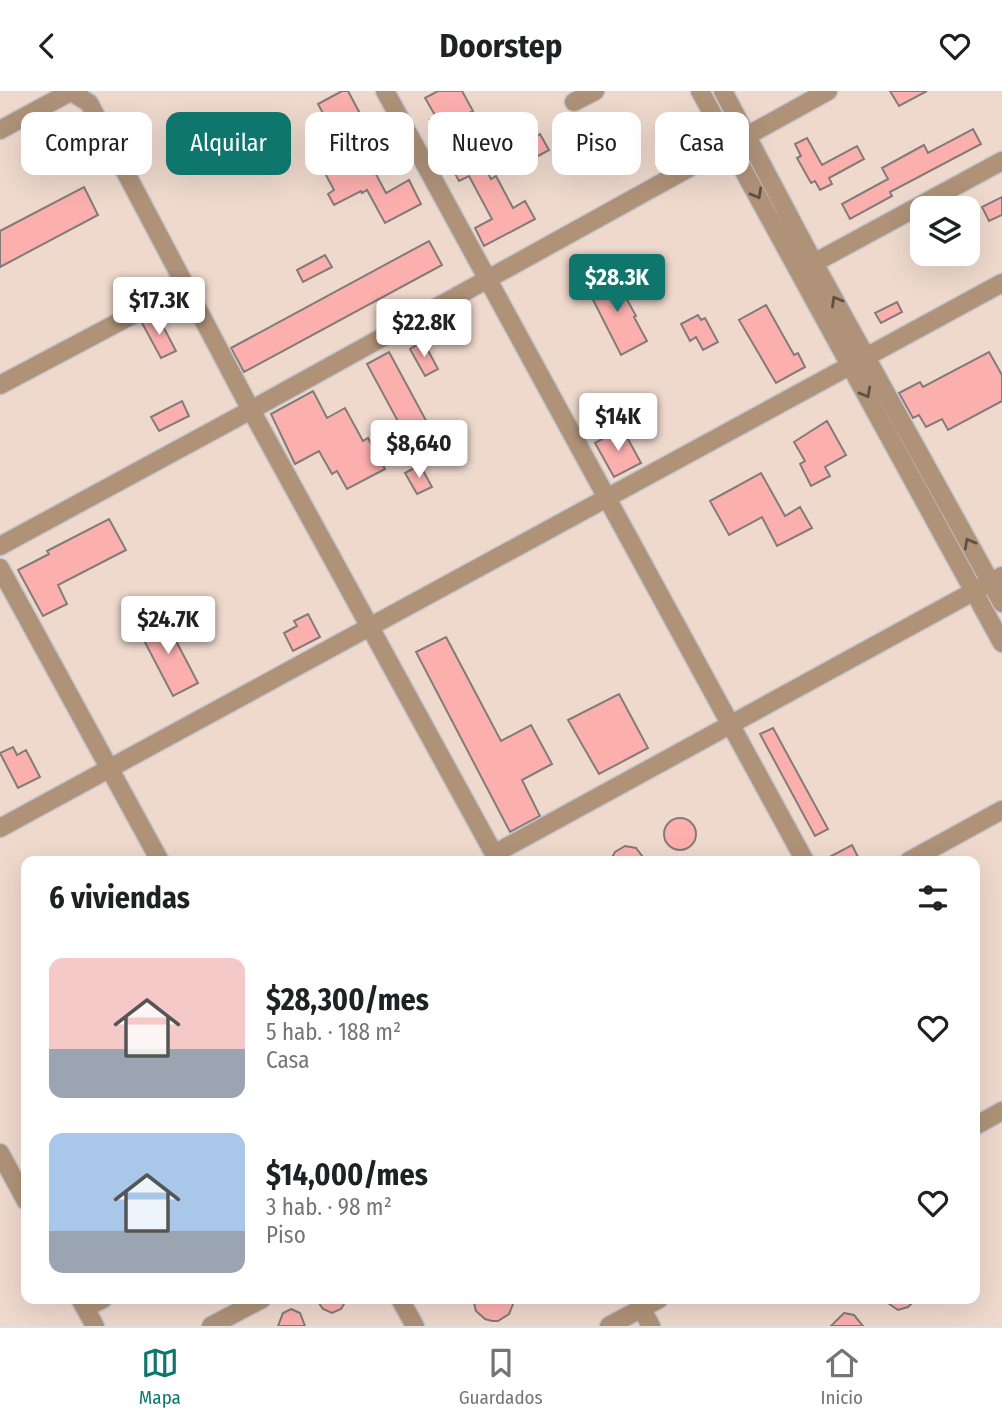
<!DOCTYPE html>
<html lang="es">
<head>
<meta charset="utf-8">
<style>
	body { margin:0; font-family:"Fira Sans Condensed",sans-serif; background:#f6f6f6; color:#202124; height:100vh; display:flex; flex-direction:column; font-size:26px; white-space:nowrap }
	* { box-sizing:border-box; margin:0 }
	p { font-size:23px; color:#757577 }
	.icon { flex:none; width:38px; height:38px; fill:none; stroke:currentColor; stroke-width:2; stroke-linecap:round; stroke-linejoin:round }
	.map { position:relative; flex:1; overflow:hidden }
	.details { position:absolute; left:21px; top:765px; width:959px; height:448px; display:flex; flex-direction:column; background:#fff; border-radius:14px; box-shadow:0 7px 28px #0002 }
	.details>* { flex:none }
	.banner { position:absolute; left:21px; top:21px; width:961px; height:63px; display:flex; gap:14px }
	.buttons { position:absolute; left:910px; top:105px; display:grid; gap:14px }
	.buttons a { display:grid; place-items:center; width:70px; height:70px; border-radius:14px; background:#fff; box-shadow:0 7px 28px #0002; font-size:35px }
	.price { position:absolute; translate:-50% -60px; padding:0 16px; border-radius:7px; background:#fff; color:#222; font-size:23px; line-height:46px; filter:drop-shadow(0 2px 4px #0008) }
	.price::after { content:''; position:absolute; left:50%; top:42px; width:21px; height:16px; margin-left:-10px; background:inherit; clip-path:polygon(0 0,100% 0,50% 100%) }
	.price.on { background:#0f766e; color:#fff }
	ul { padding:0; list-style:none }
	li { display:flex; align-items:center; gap:21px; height:175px; padding:0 28px }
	li span { display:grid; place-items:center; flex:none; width:196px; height:140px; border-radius:14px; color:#555 }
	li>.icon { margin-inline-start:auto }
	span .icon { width:84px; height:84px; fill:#fffc; stroke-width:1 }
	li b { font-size:30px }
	h2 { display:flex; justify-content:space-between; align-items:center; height:84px; padding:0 28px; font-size:30px }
	.pill { padding:0 24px; border-radius:14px; background:#fff; box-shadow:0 7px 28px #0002; font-size:24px; line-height:63px }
	.pill.on { background:#0f766e; color:#fff }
	header { display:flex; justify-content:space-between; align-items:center; height:91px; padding:0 28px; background:#fff; font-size:32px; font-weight:700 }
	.dock { display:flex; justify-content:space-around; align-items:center; height:98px; border-top:2px solid #e0e0e0; background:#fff; font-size:19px; color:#757577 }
	.dock a { display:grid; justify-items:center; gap:4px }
	.dock .on { color:#0f766e }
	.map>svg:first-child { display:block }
</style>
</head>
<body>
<header><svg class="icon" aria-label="back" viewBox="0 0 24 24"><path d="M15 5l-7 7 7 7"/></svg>Doorstep<svg class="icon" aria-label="heart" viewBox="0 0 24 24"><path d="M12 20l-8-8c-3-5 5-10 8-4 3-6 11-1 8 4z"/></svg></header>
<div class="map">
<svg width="1002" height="1235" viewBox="0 0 1002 1235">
	<rect width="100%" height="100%" fill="#e4e9ef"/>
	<path fill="#efd9cd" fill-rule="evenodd" d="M0,0H1002V1235H0ZM922,117H968V163H922ZM26,770H975V1208H26Z"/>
	<path fill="#fcb0ae" stroke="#837b7b" stroke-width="2" d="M342,0H348L373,47L365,52L373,68L369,70L386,102L409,89L421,113L385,132L367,99L362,102L361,100L334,114L328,103L334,99L319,71L342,58L318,13Z
		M438,0H462L473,20L436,40L430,29L436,26L425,7Z
		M890,0H927L899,15Z
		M973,38L981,53L890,101L892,105L850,128L842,113L888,88L882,77L924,54L928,62Z
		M540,43L549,59L529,70L521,53Z
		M807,47L822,74L857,55L864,68L829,87L832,93L820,99L815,90L811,92L797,67L801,65L795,53Z
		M474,55L491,88L496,85L513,117L525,110L535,128L484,155L475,137L492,128L469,85L459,90L448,70Z
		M84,96L98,124L0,176V140Z
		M1002,106V124L989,130L982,116Z
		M429,150L442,174L244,281L231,257Z
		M325,164L332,176L303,191L297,179Z
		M613,183L636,225L634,226L647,250L621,264L587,197Z
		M897,211L902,221L881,232L875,222Z
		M766,214L794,264L798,262L805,276L776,292L739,229Z
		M157,224L176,260L161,267L142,232Z
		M698,224L701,229L705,227L718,251L703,259L696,246L690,250L681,233Z
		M423,250L438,278L425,285L410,258Z
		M389,261L436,348L414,360L367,273Z
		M989,261L1002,284V310L948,339L942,328L926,336L919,324L913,327L899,302L920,291L923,296Z
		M313,300L327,327L345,317L363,350L368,347L385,378L347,398L337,380L332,383L319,360L295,373L271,323Z
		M182,310L189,325L159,340L151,326Z
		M827,330L846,364L825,376L830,385L811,395L800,373L805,370L794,351Z
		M622,337L641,372L614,386L595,352Z
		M420,374L432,396L417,403L405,382Z
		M761,382L785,425L800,416L812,437L777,455L762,426L729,444L710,410Z
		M109,428L126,459L58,494L67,513L43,525L18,479L49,463L47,460Z
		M308,523L320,546L293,560L284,542L297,535L294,530Z
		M163,525L198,592L173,605L138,538Z
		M446,546L501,650L531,634L552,673L522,689L540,725L510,741L416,561Z
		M619,603L648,657L599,683L568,629Z
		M773,637L828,738L815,745L760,643Z
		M13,656L17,664L26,659L40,686L18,697L0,662Z
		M664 743a16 16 0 1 1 32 0a16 16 0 1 1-32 0Z
		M852,754L860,770H822Z
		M625,755L636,757L646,770H610L615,761Z
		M316,1208H347L341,1218L332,1222L323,1218Z
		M473,1208H515L509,1223L498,1230H492L485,1228L476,1220Z
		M882,1208H916L908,1216L898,1219Z
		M291,1218L300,1222L305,1235H278L283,1222Z
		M844,1222L854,1224L863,1235H831Z"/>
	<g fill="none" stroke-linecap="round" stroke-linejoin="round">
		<defs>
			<path id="minor" d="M70,0L89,12L251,319L498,770
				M385,0L805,770
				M700,0L1002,552
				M723,0L814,172L1002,512
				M574,11L595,0
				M0,39L72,0
				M814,172L1002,70
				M0,294L187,195
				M0,455L251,319L828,0
				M0,477L160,770
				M0,737L1002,192
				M494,763L1002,485
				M909,770L1002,719
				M975,1035L1002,1020
				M0,1062L26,1110
				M80,1208L95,1235
				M400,1208L415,1235
				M85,1217L103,1208
				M641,1217L651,1235
				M211,1235L262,1208
				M609,1235L659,1208"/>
		</defs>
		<use href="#minor" stroke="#c2c6cc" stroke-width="21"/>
		<use href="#minor" stroke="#af9278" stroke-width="18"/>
	</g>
	<defs><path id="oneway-chevron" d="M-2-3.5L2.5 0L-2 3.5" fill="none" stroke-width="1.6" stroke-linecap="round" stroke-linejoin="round" transform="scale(1.75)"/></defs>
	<g stroke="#5f5145">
		<use href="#oneway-chevron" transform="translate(757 103) rotate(61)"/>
		<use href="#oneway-chevron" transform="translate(836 210) rotate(-120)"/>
		<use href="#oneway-chevron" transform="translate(866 302) rotate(61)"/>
		<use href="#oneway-chevron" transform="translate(969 452) rotate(-119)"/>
	</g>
</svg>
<div class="buttons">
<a><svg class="icon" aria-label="layers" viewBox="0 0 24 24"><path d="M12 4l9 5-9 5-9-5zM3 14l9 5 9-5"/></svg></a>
</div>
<b class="price on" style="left:617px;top:223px">$28.3K</b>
<b class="price" style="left:159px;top:246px">$17.3K</b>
<b class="price" style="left:424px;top:268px">$22.8K</b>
<b class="price" style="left:618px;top:362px">$14K</b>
<b class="price" style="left:419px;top:389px">$8,640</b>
<b class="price" style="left:168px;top:565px">$24.7K</b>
<div class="banner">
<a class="pill">Comprar</a>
<a class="pill on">Alquilar</a>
<a class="pill">Filtros</a>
<a class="pill">Nuevo</a>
<a class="pill">Piso</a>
<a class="pill">Casa</a>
</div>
<section class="details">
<h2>6 viviendas<svg class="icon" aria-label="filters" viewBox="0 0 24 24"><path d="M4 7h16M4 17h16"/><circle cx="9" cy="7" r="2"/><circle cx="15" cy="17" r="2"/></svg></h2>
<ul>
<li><span style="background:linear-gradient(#f6c9c9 65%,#9aa5b1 0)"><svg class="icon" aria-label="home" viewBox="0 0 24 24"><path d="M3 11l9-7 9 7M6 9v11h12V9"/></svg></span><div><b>$28,300/mes</b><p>5 hab. · 188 m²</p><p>Casa</p></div><svg class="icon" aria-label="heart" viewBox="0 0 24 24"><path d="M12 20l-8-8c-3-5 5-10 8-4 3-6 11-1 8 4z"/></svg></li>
<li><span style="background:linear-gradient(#a9c7e8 70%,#9aa5b1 0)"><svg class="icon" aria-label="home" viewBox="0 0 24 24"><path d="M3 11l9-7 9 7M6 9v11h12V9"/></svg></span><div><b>$14,000/mes</b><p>3 hab. · 98 m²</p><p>Piso</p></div><svg class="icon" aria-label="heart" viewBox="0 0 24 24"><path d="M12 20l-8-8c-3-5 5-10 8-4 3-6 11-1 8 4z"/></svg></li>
</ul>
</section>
</div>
<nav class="dock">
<a class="on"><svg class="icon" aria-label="map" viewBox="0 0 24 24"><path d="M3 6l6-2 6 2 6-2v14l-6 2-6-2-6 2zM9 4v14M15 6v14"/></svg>Mapa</a>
<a><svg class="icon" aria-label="saved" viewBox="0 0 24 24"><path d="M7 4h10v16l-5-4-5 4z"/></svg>Guardados</a>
<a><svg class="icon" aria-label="home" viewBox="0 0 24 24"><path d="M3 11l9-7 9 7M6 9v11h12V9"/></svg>Inicio</a>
</nav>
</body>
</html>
